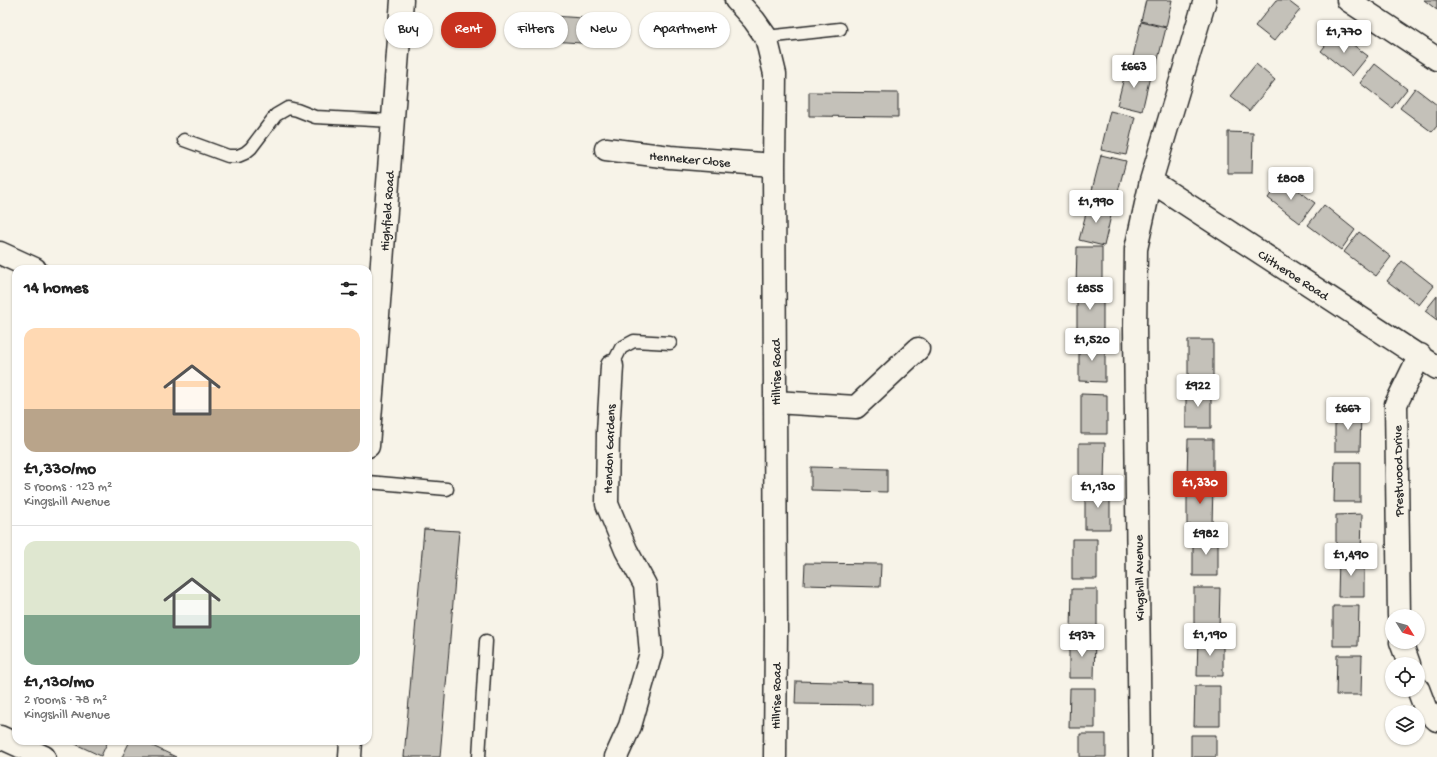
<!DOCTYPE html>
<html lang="en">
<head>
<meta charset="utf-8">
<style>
	body { margin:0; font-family:"Gochi Hand",sans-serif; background:#f6f6f6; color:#222; height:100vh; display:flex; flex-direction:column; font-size:15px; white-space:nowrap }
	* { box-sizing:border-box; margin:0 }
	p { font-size:13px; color:#767676 }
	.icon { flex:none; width:22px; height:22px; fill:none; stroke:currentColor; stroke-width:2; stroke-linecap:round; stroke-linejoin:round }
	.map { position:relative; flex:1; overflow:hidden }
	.details { position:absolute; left:12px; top:265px; width:360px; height:480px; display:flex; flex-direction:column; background:#fff; border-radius:12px; box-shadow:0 1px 3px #0004 }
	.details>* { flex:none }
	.hud { position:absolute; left:384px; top:12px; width:380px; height:36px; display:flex; gap:8px }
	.needle { width:26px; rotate:127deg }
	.buttons { position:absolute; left:1385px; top:609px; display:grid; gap:8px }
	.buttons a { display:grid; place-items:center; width:40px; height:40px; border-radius:50%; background:#fff; box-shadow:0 1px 3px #0004; font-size:20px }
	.price { position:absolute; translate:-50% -34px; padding:0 9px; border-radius:4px; background:#fff; color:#222; font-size:13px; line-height:26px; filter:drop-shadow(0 1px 2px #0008) }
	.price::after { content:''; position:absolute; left:50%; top:24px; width:12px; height:9px; margin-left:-6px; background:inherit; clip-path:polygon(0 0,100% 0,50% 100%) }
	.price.active { background:#c8321e; color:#fff }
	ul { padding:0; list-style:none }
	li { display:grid; align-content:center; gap:8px; height:212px; padding:0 12px }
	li+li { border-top:1px solid #e0e0e0 }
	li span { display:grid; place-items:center; height:124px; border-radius:12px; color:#555 }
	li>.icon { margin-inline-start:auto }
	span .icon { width:72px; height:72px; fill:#fffc; stroke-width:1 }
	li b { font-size:17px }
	h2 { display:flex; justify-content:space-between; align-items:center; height:48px; padding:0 12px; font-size:17px }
	.pill { padding:0 14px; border-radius:18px; background:#fff; box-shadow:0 1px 3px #0004; font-size:14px; line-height:36px }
	.pill.active { background:#c8321e; color:#fff }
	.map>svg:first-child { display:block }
</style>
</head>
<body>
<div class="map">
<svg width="1437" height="757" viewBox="0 0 1437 757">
	<rect width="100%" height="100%" fill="#f7f3e8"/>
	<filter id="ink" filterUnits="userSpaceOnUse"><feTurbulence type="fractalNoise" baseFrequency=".025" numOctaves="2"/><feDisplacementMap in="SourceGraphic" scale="8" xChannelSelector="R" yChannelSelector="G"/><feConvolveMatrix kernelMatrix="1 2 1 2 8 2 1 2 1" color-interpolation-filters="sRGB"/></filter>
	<g filter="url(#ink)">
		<path fill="#c4c1b9" stroke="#2b2b2b" d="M1146,0H1172L1166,27L1141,21Z
			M1276,0H1287L1300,10L1274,41L1255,26Z
			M1424,0H1437V10Z
			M553,16L598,19L596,44L551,41Z
			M1141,22L1166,28L1156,67L1132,61Z
			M1336,32L1368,56L1352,76L1321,51Z
			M1256,64L1275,80L1249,111L1230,96Z
			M1375,64L1407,89L1392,108L1360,83Z
			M1127,66L1151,72L1142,111L1117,105Z
			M1415,88L1437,105V126L1432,132L1400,108Z
			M809,92L898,93V117L809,116Z
			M1110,111L1135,117L1126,155L1101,150Z
			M1228,132L1253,133L1252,173H1228Z
			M1101,155L1126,161L1116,199L1091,194Z
			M1282,178L1315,203L1300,223L1268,198Z
			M1089,202L1113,207L1104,246L1079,240Z
			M1324,205L1355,230L1341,250L1308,225Z
			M1359,232L1391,257L1376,276L1344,252Z
			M1077,247H1102V287H1076Z
			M1402,261L1434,286L1419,305L1387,281Z
			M1077,291H1103V331H1077Z
			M1437,296V320L1425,311Z
			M1188,340H1213V380H1188Z
			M1079,342H1105V382L1079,381Z
			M1186,388H1211V428H1186Z
			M1081,394L1107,395V434H1081Z
			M1335,411H1361L1360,451H1335Z
			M1188,439H1213V478H1187Z
			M1079,443H1105L1104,483H1079Z
			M1335,462H1360V502H1334Z
			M811,467L887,469V492L811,490Z
			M1187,486H1213L1212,525H1187Z
			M1085,489H1110V529H1085Z
			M1362,514L1361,554H1336V515Z
			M424,529L459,531L440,757H404Z
			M1193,536H1218V576H1193Z
			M1072,539H1097V579H1072Z
			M1339,557L1364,558V597H1338Z
			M805,563L881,564L880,587L804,585Z
			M1194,588H1220L1219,628H1194Z
			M1072,589H1097V629H1071Z
			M1333,606H1359L1358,646H1333Z
			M1198,637H1223V676H1197Z
			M1069,638L1095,639L1094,678H1069Z
			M1337,655H1362L1361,695H1336Z
			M796,681L872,683V705L795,704Z
			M1195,686H1220V726H1194Z
			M1070,688H1095V728H1069Z
			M1080,734H1106V757H1080Z
			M1191,735H1216V757H1191Z
			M69,741H108L101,756Z
			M130,741H142L176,757H122Z"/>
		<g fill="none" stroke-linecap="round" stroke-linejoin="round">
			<defs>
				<path id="service" d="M766,37L840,29
					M184,140L228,156H238L245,153L251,148L276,115L288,108L297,110L315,117L393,121
					M612,366L621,348L634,341L670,343
					M368,482L447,489
					M479,757L486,641"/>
				<path id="minor" d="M736,0L754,20L766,37L775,74L774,165L776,629L775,757
					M1348,0L1437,59
					M606,149L670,157L774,165
					M1151,181L1437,368
					M0,253L35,269
					M612,366L608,433L607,504L626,550L645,585L651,653L630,726L616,757
					M775,402L856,407L918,349
					M368,446L402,0
					M1399,616L1396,404L1420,355
					M1401,642L1409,664
					M1418,689L1426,710L1437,720
					M0,737L44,757
					M350,757L351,741
					M1140,757L1135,329L1136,249L1151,181L1205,0"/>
			</defs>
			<use href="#service" stroke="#2b2b2b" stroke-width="15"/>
			<use href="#minor" stroke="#2b2b2b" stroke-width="25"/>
			<use href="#service" stroke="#f7f3e8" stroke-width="12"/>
			<use href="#minor" stroke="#f7f3e8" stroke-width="22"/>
		</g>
	</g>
	<g text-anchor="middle" stroke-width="3" stroke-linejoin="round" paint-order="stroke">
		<g font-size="13" fill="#2b2b2b" stroke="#f7f3e8">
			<text transform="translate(690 158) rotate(5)" y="5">Henneker Close</text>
			<text transform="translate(386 211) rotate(-86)" y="5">Highfield Road</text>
			<text transform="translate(1294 274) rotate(33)" y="5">Clitheroe Road</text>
			<text transform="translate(775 372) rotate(-90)" y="5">Hillrise Road</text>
			<text transform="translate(608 449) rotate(-88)" y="5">Hendon Gardens</text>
			<text transform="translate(1397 471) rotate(-91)" y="5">Prestwood Drive</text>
			<text transform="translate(1138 578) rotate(-91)" y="5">Kingshill Avenue</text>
			<text transform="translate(775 696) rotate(-89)" y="5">Hillrise Road</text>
		</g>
	</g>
</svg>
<div class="buttons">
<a><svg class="needle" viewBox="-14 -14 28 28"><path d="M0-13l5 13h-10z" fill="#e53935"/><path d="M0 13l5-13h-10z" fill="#767676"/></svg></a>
<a><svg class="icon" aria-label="locate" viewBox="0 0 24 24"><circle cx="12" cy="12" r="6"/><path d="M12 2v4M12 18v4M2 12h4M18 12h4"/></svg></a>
<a><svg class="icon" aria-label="layers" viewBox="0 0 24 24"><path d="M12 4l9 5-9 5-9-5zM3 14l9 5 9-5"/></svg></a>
</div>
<b class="price" style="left:1344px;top:54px">£1,770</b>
<b class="price" style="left:1134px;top:89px">£663</b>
<b class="price" style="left:1291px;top:201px">£808</b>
<b class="price" style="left:1096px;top:224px">£1,990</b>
<b class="price" style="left:1090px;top:311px">£855</b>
<b class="price" style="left:1092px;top:362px">£1,520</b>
<b class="price" style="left:1198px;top:408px">£922</b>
<b class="price" style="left:1348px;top:431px">£667</b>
<b class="price active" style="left:1200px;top:505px">£1,330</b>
<b class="price" style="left:1098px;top:509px">£1,130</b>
<b class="price" style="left:1206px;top:556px">£982</b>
<b class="price" style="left:1351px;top:577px">£1,490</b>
<b class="price" style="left:1210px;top:657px">£1,190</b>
<b class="price" style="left:1082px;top:658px">£937</b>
<div class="hud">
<a class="pill">Buy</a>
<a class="pill active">Rent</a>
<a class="pill">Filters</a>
<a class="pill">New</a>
<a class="pill">Apartment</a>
</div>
<section class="details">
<h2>14 homes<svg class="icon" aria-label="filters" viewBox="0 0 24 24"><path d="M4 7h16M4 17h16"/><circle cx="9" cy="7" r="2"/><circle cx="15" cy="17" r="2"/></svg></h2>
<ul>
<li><span style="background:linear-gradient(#ffd9b3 65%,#b9a48a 0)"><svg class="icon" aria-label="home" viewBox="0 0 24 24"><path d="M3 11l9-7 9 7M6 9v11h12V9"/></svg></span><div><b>£1,330/mo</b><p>5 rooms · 123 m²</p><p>Kingshill Avenue</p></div></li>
<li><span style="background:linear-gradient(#dfe7d0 60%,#7fa58c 0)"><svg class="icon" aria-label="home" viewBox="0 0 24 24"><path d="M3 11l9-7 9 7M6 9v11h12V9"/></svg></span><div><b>£1,130/mo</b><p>2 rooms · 78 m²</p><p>Kingshill Avenue</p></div></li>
</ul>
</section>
</div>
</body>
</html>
